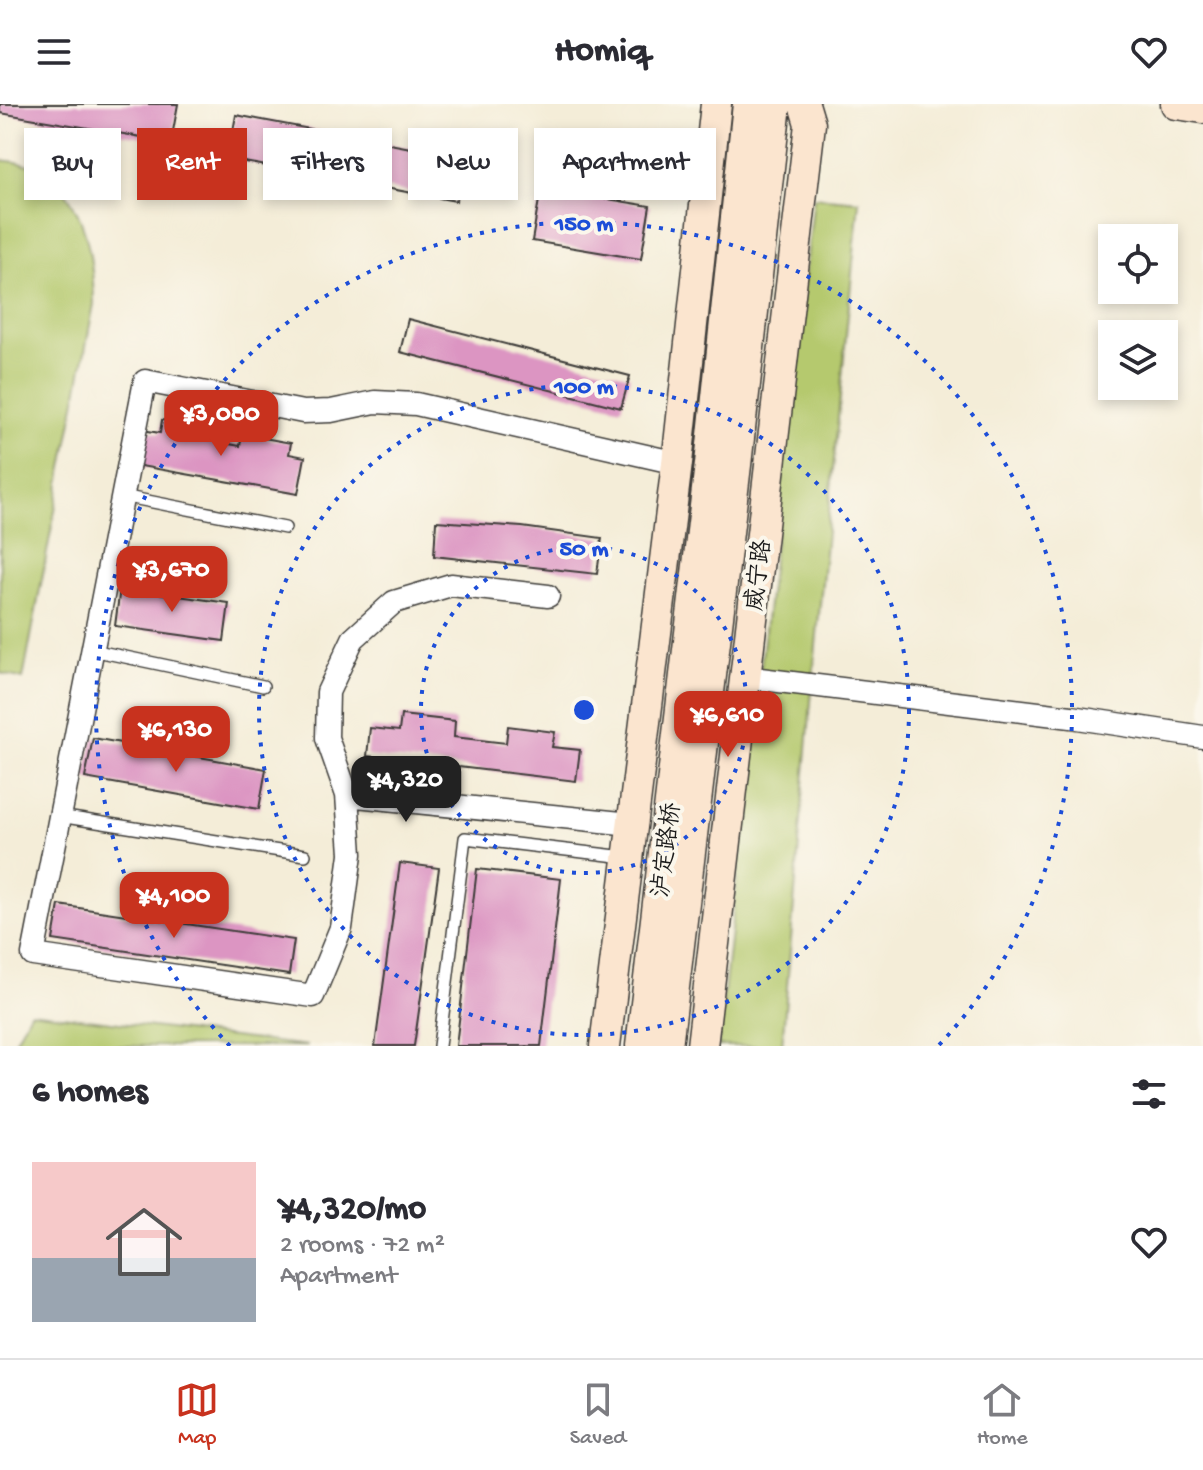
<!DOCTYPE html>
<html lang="en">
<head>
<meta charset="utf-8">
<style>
	body { margin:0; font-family:"Gochi Hand","LXGW WenKai TC",sans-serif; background:#f2f2f3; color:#2b2b33; height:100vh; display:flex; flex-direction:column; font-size:30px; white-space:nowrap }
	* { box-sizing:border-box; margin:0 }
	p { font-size:26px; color:#7c7c81 }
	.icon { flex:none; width:44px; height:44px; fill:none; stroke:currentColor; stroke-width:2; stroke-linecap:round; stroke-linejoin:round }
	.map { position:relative; height:942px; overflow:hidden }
	.side { display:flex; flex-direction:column; background:#fff; flex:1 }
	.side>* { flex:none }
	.guide { position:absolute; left:24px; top:24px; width:800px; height:72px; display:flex; gap:16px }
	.tools { position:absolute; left:1098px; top:120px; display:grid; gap:16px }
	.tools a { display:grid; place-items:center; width:80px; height:80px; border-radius:0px; background:#fff; box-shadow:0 4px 12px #0003; font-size:40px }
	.price { position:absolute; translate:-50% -68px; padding:0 18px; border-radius:16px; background:#c8321e; color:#fff; font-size:26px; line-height:52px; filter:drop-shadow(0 2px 4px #0008) }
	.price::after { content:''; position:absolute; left:50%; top:48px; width:24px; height:18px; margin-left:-12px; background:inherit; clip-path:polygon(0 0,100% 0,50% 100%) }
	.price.active { background:#222; color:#fff }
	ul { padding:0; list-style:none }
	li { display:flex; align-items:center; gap:24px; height:200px; padding:0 32px }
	li span { display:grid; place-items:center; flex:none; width:224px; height:160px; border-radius:0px; color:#555 }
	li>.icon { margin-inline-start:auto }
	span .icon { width:96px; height:96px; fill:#fffc; stroke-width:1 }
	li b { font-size:34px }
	h2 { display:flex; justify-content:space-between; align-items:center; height:96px; padding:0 32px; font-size:34px }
	.pill { padding:0 28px; border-radius:0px; background:#fff; box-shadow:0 4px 12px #0003; font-size:28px; line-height:72px }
	.pill.active { background:#c8321e; color:#fff }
	header { display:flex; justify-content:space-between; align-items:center; height:104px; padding:0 32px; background:#fff; font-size:36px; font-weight:700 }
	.menu { display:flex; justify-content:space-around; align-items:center; height:112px; border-top:2px solid #e1e1e2; background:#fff; font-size:22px; color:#7c7c81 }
	.menu a { display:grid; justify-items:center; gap:4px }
	.menu .active { color:#c8321e }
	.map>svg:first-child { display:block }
</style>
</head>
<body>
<header><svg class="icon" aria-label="menu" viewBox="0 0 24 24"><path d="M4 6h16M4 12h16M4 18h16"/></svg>Homiq<svg class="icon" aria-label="heart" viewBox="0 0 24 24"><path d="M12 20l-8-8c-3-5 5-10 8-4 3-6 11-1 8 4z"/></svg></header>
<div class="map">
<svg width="1203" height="942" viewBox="0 0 1203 942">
	<rect width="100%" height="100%" fill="#fbf7ec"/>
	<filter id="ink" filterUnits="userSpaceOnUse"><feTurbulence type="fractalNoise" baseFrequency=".0125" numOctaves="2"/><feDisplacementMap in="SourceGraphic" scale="16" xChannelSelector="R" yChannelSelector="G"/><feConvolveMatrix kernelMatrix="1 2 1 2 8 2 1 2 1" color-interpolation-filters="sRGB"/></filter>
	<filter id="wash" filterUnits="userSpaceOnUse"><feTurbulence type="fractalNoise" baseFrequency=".006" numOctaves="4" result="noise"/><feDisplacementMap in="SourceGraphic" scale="32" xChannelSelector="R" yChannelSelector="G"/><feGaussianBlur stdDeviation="1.8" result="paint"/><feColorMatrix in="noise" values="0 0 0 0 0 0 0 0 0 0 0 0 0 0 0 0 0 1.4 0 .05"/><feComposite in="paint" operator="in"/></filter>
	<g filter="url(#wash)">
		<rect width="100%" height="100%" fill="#f4edd8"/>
		<path fill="#b5c96e" stroke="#687245" stroke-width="2" d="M0,56C13,58 31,59 42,66C86,97 93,151 94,200L23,575L0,569Z
			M814,93L859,97L814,562L782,942H718Z
			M30,908L307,942H13Z"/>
		<g id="blocks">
			<path fill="#dc95c2" d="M0,0H178L171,38L0,9Z
				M236,11L464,54L456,97L228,55Z
				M541,84L650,102L641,155L532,137Z
				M408,215L630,272L621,304L400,248Z
				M162,316L211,325L208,336L240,342L242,330L291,339L289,350L305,353L298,390L135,361L142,326L160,329Z
				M436,417L522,423L602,434L597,470L434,452Z
				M120,484L229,499L224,537L115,522Z
				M401,611L455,617L454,633L506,639L508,622L555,628L552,643L580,646L576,677L367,652L370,624L399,627Z
				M93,634L266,665L259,705L85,674Z
				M400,759L439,764L414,942H375Z
				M477,765L561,775L541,942H456Z
				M59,801L294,836L289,871L53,836Z"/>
		</g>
	</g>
	<g filter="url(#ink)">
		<use href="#blocks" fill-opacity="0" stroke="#3c3b38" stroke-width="2"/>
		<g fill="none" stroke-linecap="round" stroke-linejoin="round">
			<defs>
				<path id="service" d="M122,392L285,424
					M92,546L263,582
					M59,712L305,751
					M439,942L465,734L625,753"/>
				<path id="minor" d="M745,573L1071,613L1203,633
					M347,691L327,634L328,588L353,535L394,498L451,481L548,492
					M631,720L347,691L351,750L341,824L313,892L33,851L145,277L303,308L331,307L375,298L416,300L677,359"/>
				<path id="secondary" d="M1176,0L1203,4
					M605,942L677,359L716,0
					M641,942L710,360L748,0
					M667,942L736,361L776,0
					M702,942L810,20L804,0"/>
			</defs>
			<use href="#service" stroke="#3c3b38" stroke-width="14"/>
			<use href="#minor" stroke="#3c3b38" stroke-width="25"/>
			<use href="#secondary" stroke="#3c3b38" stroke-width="33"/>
			<use href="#service" stroke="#fff" stroke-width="11"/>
			<use href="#minor" stroke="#fff" stroke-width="22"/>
			<use href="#secondary" stroke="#fbe5cf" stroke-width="30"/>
		</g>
	</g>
	<g fill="none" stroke="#1d4ed8" stroke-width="4" stroke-dasharray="4 8">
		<circle cx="584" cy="606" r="163"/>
		<circle cx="584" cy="606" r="325"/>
		<path d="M230 942A488 488 0 1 1 938 942"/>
	</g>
	<g text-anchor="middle" stroke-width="8" stroke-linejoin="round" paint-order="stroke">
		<g font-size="24" fill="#1c1c1c" stroke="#fbf7ec">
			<text transform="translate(757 471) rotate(-83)" y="8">威宁路</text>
			<text transform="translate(665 746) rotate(-83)" y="8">泸定路桥</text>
		</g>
	</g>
	<circle cx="584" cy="606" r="12" fill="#1d4ed8" stroke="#fbf7ec" stroke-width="4"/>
	<g font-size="24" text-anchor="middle" font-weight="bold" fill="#1d4ed8" stroke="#fbf7ec" stroke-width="8" stroke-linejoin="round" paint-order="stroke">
		<text x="584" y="126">150 m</text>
		<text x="584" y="289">100 m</text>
		<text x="584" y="451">50 m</text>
	</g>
</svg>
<div class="tools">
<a><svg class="icon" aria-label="locate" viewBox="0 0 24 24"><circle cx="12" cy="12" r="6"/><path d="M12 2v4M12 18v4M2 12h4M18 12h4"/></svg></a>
<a><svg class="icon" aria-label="layers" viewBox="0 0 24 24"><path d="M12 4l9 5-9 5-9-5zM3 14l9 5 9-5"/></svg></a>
</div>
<b class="price" style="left:221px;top:354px">¥3,080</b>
<b class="price" style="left:172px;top:510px">¥3,670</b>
<b class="price" style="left:728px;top:655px">¥6,610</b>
<b class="price" style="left:176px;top:670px">¥6,130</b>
<b class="price active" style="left:406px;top:720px">¥4,320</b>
<b class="price" style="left:174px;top:836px">¥4,100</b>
<div class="guide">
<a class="pill">Buy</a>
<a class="pill active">Rent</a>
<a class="pill">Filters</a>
<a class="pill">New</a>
<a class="pill">Apartment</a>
</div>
</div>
<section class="side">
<h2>6 homes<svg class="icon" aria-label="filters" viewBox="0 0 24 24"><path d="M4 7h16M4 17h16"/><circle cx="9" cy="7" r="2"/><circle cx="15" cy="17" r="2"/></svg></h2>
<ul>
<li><span style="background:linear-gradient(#f6c9c9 60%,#9aa5b1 0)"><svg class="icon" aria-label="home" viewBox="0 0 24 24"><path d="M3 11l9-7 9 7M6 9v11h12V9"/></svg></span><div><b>¥4,320/mo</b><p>2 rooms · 72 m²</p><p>Apartment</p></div><svg class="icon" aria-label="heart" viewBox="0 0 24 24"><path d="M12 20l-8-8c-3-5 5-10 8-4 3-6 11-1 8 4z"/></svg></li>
</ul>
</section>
<nav class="menu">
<a class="active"><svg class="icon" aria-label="map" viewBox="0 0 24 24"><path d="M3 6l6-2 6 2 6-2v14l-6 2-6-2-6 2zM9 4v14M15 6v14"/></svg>Map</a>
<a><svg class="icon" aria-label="saved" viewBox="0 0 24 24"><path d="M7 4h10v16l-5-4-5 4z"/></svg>Saved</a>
<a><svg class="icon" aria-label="home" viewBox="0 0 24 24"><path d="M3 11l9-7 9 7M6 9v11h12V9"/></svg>Home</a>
</nav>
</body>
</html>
